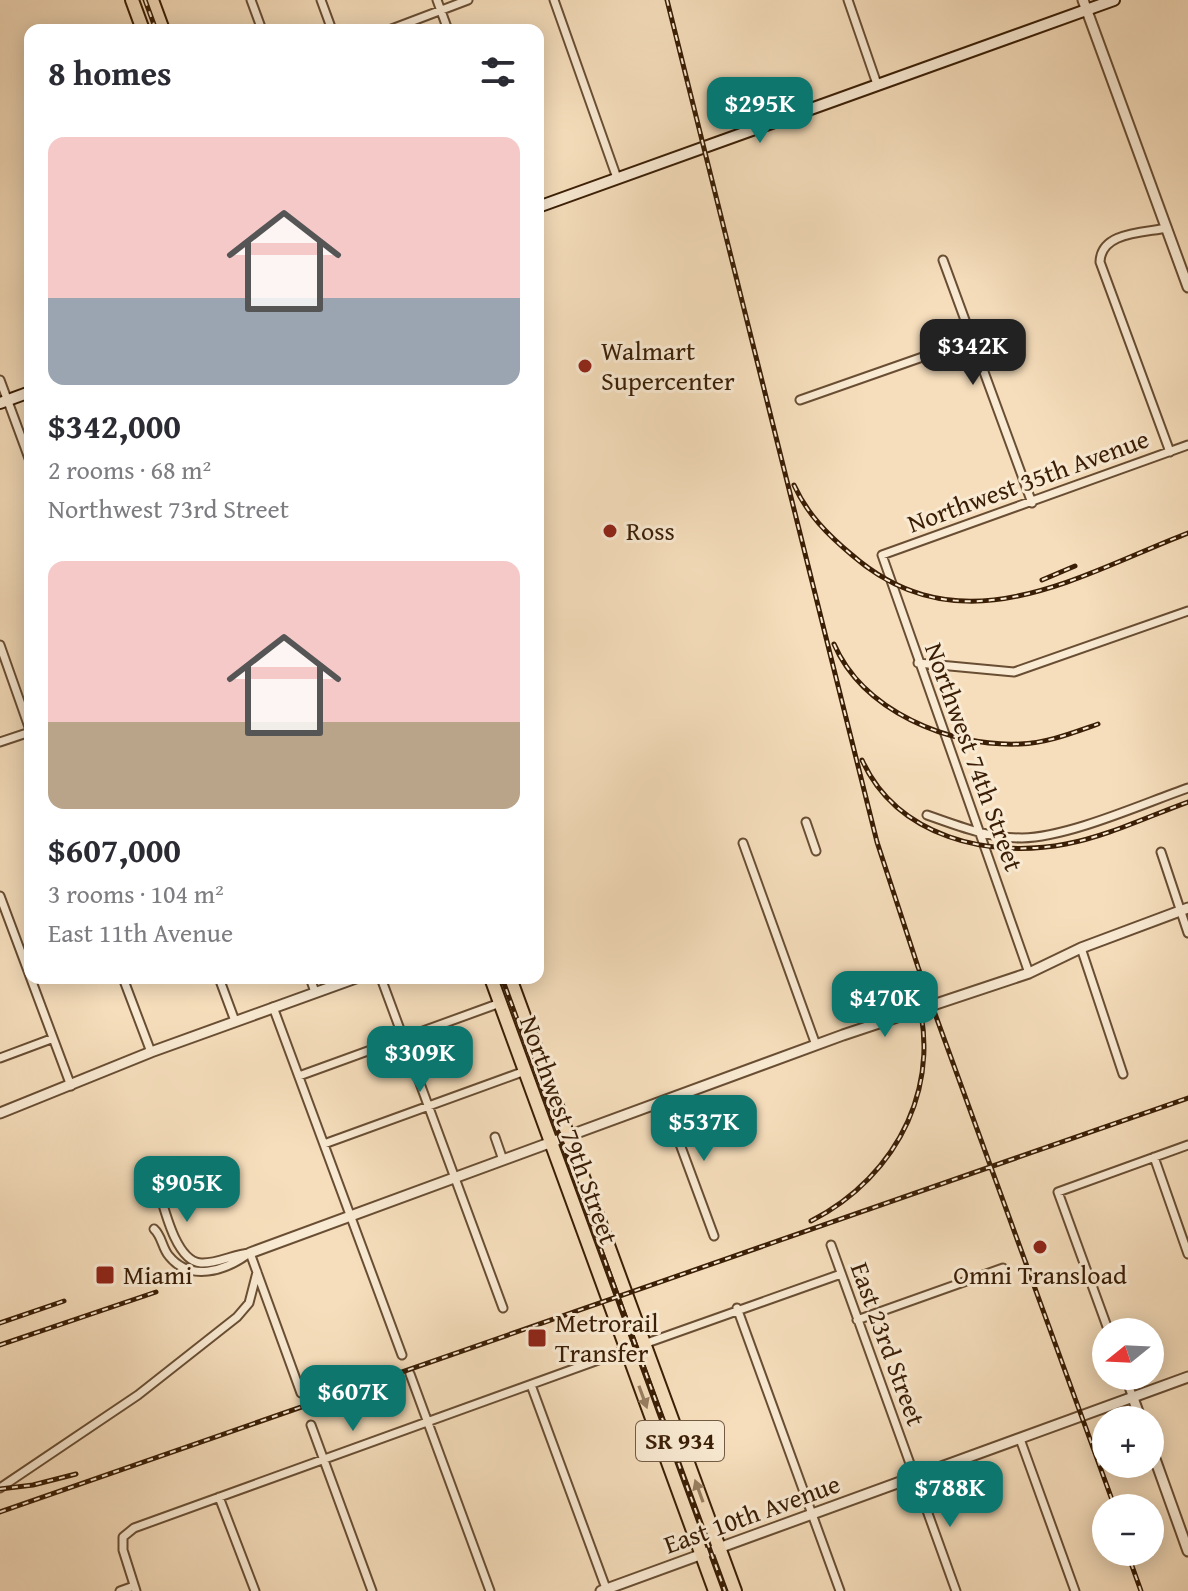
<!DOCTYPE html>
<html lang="en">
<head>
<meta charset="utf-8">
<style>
	body { margin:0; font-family:"Gentium Book Plus",serif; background:#f7f7f7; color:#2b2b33; height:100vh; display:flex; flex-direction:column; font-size:30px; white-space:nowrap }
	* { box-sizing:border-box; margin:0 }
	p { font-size:26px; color:#7c7c81 }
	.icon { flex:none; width:44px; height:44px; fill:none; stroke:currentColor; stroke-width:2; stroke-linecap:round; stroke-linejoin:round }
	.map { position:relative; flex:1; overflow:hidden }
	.side { position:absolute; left:24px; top:24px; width:520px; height:960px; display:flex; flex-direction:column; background:#fff; border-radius:16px; box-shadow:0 4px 20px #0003 }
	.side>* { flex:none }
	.needle { width:52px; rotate:252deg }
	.controls { position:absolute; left:1092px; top:1318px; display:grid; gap:16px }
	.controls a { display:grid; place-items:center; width:72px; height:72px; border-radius:50%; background:#fff; box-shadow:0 4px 20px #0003; font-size:40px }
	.price { position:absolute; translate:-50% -68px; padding:0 18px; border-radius:16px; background:#0f766e; color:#fff; font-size:26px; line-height:52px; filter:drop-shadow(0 2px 4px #0008) }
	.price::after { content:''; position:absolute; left:50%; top:48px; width:24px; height:18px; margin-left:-12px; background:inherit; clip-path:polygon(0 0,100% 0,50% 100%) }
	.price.selected { background:#222; color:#fff }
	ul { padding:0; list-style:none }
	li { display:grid; align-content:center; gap:16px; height:424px; padding:0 24px }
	li span { display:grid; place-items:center; height:248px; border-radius:16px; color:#555 }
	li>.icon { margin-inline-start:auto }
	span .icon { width:144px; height:144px; fill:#fffc; stroke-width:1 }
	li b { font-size:34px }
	h2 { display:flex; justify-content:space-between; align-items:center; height:96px; padding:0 24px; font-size:34px }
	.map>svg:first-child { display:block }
</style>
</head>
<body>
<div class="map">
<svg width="1188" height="1591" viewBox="0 0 1188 1591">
	<rect width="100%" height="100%" fill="#f6debc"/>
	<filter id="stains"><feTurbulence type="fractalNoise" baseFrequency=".0025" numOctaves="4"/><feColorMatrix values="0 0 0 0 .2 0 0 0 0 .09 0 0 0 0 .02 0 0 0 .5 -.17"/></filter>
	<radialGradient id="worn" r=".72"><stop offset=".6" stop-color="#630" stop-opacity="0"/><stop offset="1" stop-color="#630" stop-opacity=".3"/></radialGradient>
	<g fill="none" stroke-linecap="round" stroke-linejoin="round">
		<defs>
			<path id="minor" d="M251,0L262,30
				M321,0L332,30
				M437,0L448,30
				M554,0L617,178
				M848,0L877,84
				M389,30L468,0
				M1167,228C1142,233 1101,232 1100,262L1170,452
				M943,260L1032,503
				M0,380L30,461
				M800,400L971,340
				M0,645L30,730
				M918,663L1014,672L1188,611
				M0,742L30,732
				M927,815C958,826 988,838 1022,838C1069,837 1142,804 1188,788
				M806,822L816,851
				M743,843L816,1045
				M1161,852L1188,933
				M0,896L71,1086
				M1081,948L1123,1074
				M1029,973L882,555L1188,445
				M123,978L151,1052
				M219,978L235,1021
				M310,978L315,992
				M381,978L503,1308
				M273,1007L402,1355
				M0,1058L51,1039
				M299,1076L500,1003
				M664,1101L714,1236
				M495,1137L503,1160
				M324,1144L525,1071
				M1154,1157L1188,1254
				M147,1165L154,1174C162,1197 173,1261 201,1263C217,1264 234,1254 250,1253
				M154,1229C162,1236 162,1248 169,1256C190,1282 225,1271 248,1254
				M831,1245L956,1591
				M250,1253L301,1393
				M737,1308L840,1591
				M857,1320L1003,1268
				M1109,1332L1058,1192L1188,1145
				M644,1344L841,1274
				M410,1374L490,1591
				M1125,1376L1133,1398
				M531,1385L607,1591
				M311,1425L372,1591
				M1020,1439L1075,1591
				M0,1488L138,1395L237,1317L249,1303L257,1272
				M219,1497L255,1591
				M120,1591L134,1586
				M136,1591L123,1550V1537L134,1528L626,1350"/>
			<path id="tertiary" d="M1083,0L1188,287
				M0,1113L151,1052L356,978
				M250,1253L843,1035L1029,973L1081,948L1188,908
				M1133,1398L1141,1420
				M1150,1445L1188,1551
				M601,1591L1188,1377"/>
			<path id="secondary" d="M538,207L1114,0
				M0,403L30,392"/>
			<path id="primary" d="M132,0L143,30
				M152,0L163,30
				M491,978L715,1591
				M510,978L735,1591"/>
		</defs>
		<use href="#minor" stroke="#694e33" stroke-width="11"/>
		<use href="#tertiary" stroke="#694e33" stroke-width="13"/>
		<use href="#secondary" stroke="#3a1e05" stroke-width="14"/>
		<use href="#primary" stroke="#3a1e05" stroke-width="16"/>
		<use href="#minor" stroke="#f9ead3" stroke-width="7"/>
		<use href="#tertiary" stroke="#f9ead3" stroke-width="9"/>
		<use href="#secondary" stroke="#f9ead3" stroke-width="10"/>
		<use href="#primary" stroke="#f6debc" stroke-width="12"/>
		<defs>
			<path id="rail" d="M145,0L156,30
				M667,0L877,842L918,967L1115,1508
				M794,485C807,514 828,535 852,555C961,650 1077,576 1188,533
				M1042,580L1075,566
				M834,644C863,711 949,747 1020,744C1047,743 1072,733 1098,724
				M862,760C897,837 989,859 1066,844C1108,836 1149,816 1188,802
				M502,978L725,1591
				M811,1221C899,1176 947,1080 913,984
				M0,1323L64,1301
				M0,1345L156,1292
				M0,1489L33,1485L76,1474
				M0,1512L1188,1098
				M1127,1552L1141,1591"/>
		</defs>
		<use href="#rail" stroke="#3a1e05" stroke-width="5"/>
		<use href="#rail" stroke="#f9ead3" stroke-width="2" stroke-dasharray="6" stroke-linecap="butt"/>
	</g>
	<defs><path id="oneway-solid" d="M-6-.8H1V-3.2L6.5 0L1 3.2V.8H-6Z" transform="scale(2)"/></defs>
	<g fill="#987e60">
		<use href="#oneway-solid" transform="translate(643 1397) rotate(70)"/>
		<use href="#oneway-solid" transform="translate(699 1491) rotate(-110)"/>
	</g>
	<g fill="#8f2418" stroke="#f9ead3" stroke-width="3">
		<circle cx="585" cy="366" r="8"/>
		<circle cx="610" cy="531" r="8"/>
		<circle cx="1040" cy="1247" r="8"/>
		<rect x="95" y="1265" width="20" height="20" rx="4"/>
		<rect x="527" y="1328" width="20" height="20" rx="4"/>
	</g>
	<g text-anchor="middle" stroke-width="6" stroke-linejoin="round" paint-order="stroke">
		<rect fill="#f9ead3" stroke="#735b43" stroke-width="2" x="636" y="1421" width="88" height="40" rx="6"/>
		<g font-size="24" font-weight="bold" fill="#3a1e05">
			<text x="680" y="1449">SR 934</text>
		</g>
		<g font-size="26" fill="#3a1e05" stroke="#f9ead3" text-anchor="start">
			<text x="601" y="360">Walmart<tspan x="601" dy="30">Supercenter</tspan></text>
			<text x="626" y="540">Ross</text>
			<text x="123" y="1284">Miami</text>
			<text x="1040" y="1284" text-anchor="middle">Omni Transload</text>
			<text x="555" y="1332">Metrorail<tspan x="555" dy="30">Transfer</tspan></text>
		</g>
		<g font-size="26" fill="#3a1e05" stroke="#f9ead3">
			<text transform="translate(1028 481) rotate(-20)" y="9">Northwest 35th Avenue</text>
			<text transform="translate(974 757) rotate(70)" y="9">Northwest 74th Street</text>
			<text transform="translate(569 1130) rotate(70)" y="9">Northwest 79th Street</text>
			<text transform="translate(888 1344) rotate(70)" y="9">East 23rd Street</text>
			<text transform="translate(752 1514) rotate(-20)" y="9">East 10th Avenue</text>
		</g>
	</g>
	<rect width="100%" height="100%" filter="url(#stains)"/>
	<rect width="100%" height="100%" fill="url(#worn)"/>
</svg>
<div class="controls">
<a><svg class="needle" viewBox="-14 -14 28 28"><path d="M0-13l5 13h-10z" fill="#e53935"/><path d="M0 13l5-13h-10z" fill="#7c7c81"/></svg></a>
<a>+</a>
<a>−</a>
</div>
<b class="price" style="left:760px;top:145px">$295K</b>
<b class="price selected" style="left:973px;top:387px">$342K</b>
<b class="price" style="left:885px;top:1039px">$470K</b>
<b class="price" style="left:420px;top:1094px">$309K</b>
<b class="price" style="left:704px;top:1163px">$537K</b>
<b class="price" style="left:187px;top:1224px">$905K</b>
<b class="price" style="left:353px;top:1433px">$607K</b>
<b class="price" style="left:950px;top:1529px">$788K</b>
<section class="side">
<h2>8 homes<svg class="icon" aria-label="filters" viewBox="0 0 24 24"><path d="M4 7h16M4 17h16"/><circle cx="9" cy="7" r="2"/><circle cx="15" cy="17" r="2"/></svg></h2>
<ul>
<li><span style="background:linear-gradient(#f6c9c9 65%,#9aa5b1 0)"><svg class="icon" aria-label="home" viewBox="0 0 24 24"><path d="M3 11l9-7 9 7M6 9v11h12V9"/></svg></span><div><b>$342,000</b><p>2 rooms · 68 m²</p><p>Northwest 73rd Street</p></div></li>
<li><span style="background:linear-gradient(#f6c9c9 65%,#b9a48a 0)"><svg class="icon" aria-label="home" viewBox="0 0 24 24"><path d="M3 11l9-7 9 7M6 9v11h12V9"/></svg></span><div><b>$607,000</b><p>3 rooms · 104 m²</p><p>East 11th Avenue</p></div></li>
</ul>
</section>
</div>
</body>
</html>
